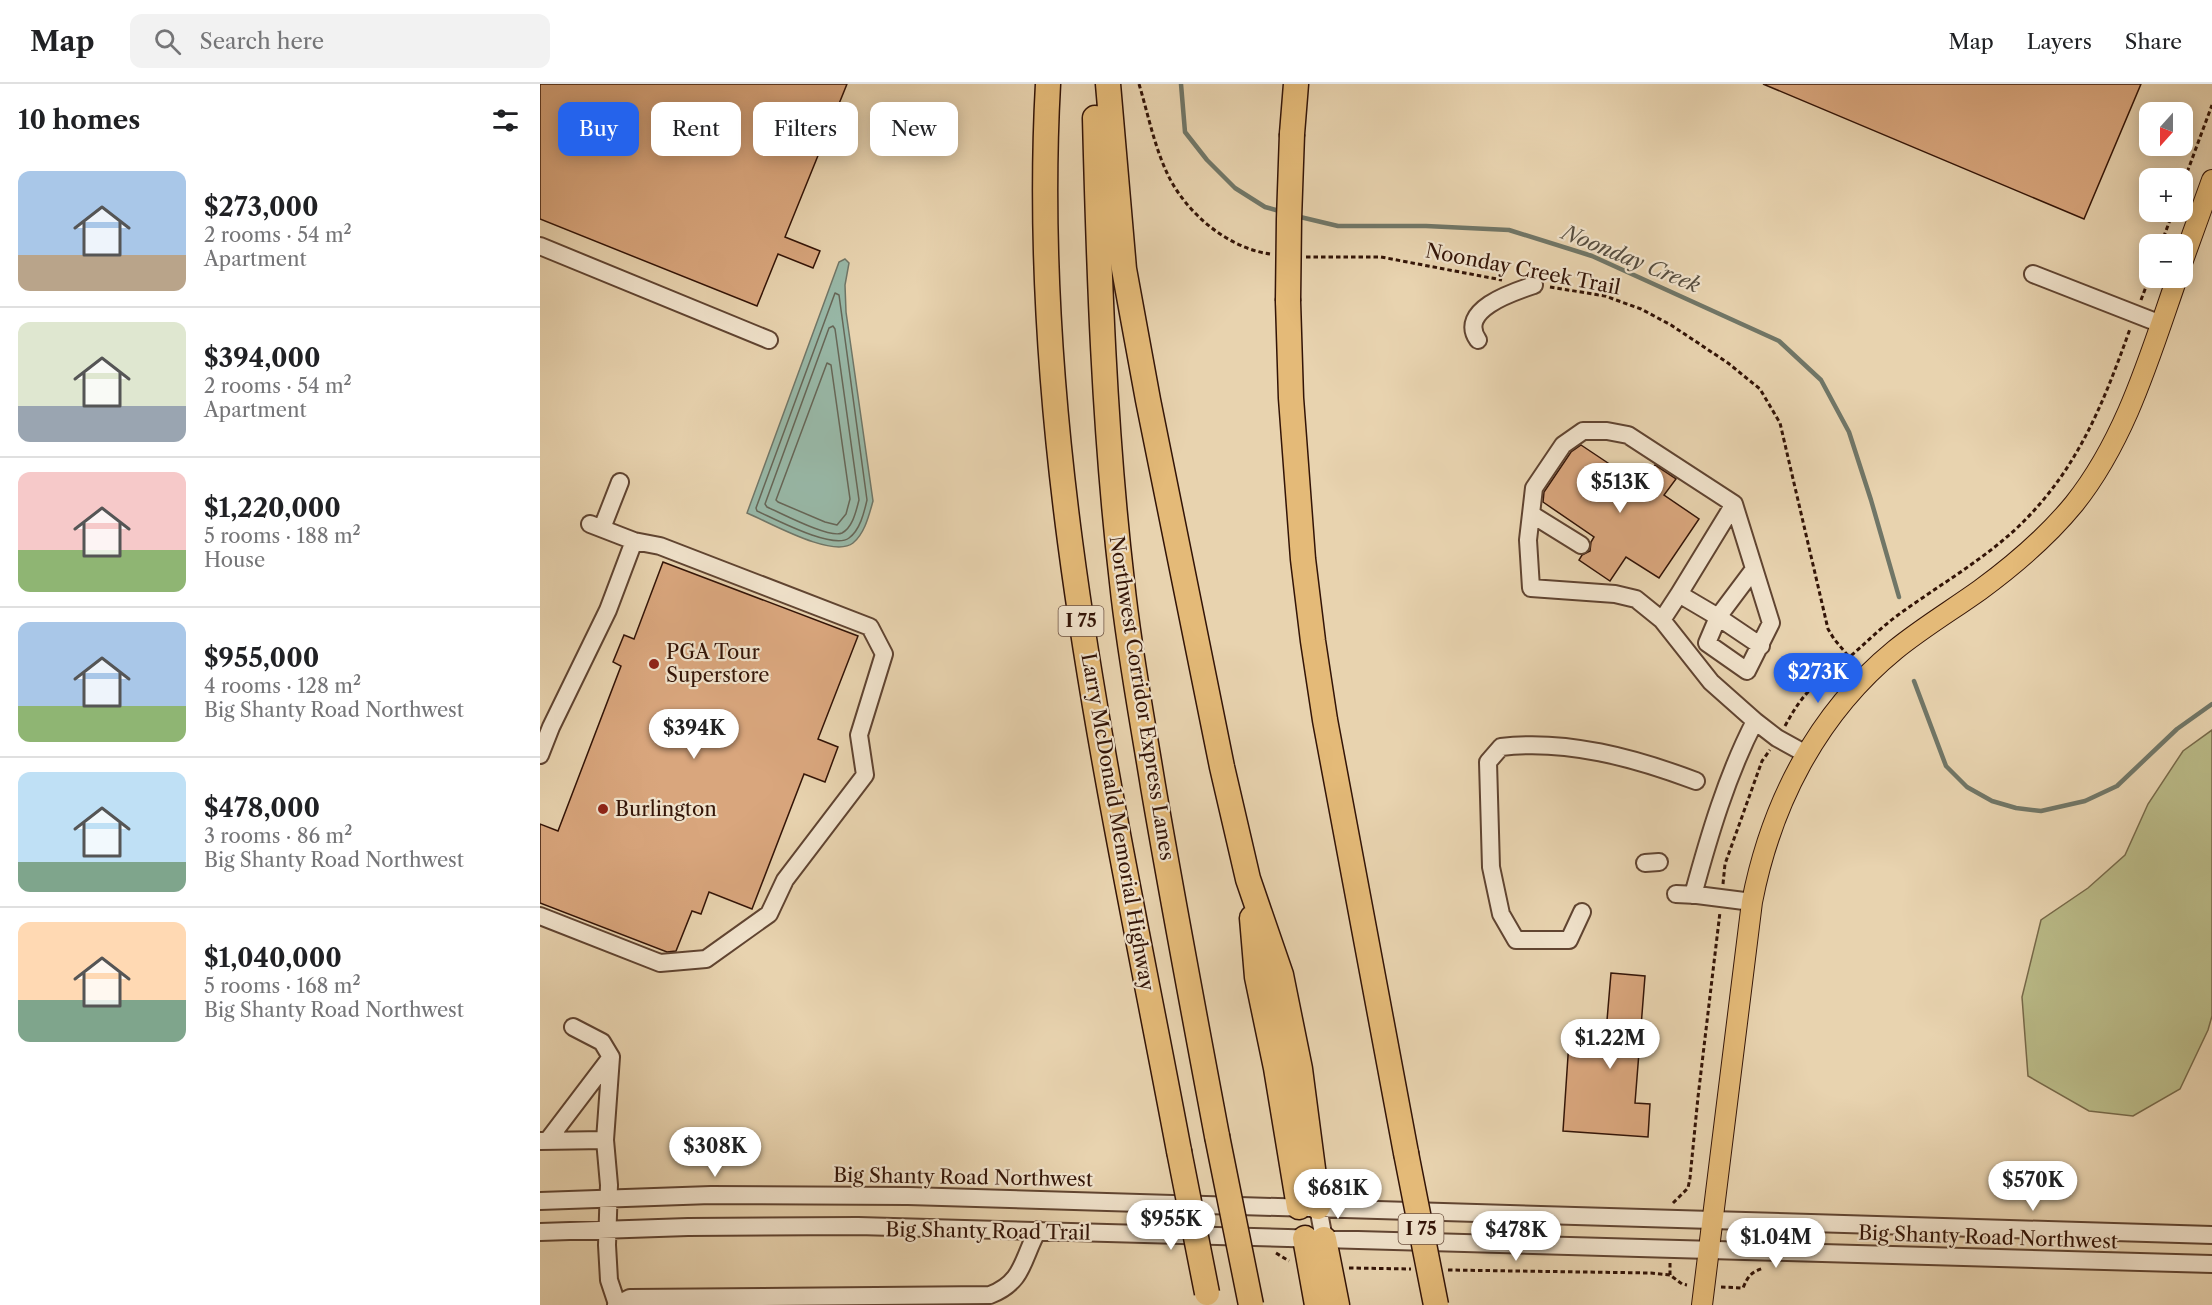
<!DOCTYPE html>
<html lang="en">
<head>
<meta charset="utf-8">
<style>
	body { margin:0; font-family:"Libre Caslon Text",serif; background:#f2f2f2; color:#202124; height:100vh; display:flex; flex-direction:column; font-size:22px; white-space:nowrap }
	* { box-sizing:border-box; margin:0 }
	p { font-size:20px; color:#757577 }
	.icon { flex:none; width:33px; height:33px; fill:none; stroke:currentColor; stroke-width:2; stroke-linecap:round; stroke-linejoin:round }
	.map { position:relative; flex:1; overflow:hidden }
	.sheet { display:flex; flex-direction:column; background:#fff; width:540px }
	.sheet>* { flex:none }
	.hud { position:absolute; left:18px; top:18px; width:570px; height:54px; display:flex; gap:12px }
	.needle { width:39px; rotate:201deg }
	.tools { position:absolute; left:1599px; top:18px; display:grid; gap:12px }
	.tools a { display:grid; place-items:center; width:54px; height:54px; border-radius:12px; background:#fff; box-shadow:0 3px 15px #0003; font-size:30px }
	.price { position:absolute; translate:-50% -51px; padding:0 14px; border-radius:21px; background:#fff; color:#222; font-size:20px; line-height:39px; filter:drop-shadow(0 2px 3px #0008) }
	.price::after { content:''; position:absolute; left:50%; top:36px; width:18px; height:14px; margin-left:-9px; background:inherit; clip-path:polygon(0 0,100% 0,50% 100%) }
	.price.on { background:#2563eb; color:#fff }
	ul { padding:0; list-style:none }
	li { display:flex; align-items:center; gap:18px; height:150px; padding:0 18px }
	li+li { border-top:2px solid #e0e0e0 }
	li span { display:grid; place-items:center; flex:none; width:168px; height:120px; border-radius:12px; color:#555 }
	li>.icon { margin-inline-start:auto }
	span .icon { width:72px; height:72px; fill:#fffc; stroke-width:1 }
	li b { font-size:26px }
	h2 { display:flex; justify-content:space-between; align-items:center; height:72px; padding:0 18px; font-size:26px }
	.pill { padding:0 21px; border-radius:12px; background:#fff; box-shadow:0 3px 15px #0003; font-size:21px; line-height:54px }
	.pill.on { background:#2563eb; color:#fff }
	header { display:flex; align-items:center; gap:36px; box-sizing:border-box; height:84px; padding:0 30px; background:#fff; border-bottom:2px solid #e0e0e0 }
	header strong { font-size:28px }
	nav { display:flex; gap:33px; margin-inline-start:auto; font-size:21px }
	.search { width:420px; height:54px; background:#f2f2f2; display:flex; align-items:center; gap:15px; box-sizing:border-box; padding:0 21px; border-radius:12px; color:#757577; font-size:22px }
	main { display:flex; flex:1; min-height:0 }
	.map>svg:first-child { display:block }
</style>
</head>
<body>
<header>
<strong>Map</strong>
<div class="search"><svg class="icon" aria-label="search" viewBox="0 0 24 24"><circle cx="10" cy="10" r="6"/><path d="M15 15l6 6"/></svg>Search here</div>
<nav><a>Map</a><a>Layers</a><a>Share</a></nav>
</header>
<main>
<section class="sheet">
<h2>10 homes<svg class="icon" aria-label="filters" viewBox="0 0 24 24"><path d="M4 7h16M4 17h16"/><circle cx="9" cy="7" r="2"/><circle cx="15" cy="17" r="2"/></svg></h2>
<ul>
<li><span style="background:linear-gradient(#a9c7e8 70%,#b9a48a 0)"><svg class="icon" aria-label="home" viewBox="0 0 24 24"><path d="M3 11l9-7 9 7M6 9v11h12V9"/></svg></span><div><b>$273,000</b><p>2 rooms · 54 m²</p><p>Apartment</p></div></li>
<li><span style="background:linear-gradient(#dfe7d0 70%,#9aa5b1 0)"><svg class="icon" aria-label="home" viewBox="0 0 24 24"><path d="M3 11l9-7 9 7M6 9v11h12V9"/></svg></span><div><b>$394,000</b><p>2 rooms · 54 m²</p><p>Apartment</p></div></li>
<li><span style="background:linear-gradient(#f6c9c9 65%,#8fb573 0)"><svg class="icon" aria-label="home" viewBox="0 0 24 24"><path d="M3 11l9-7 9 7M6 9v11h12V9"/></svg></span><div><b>$1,220,000</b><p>5 rooms · 188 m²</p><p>House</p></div></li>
<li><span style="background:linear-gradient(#a9c7e8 70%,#8fb573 0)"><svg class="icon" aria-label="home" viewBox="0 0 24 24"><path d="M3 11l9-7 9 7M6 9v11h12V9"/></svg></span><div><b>$955,000</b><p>4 rooms · 128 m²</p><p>Big Shanty Road Northwest</p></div></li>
<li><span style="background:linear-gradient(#bfe0f5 75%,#7fa58c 0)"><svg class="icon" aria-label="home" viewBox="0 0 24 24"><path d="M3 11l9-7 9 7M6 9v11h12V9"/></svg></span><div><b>$478,000</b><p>3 rooms · 86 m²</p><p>Big Shanty Road Northwest</p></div></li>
<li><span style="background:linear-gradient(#ffd9b3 65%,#7fa58c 0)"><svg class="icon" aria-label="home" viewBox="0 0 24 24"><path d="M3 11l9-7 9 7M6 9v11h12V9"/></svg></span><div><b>$1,040,000</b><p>5 rooms · 168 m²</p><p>Big Shanty Road Northwest</p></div></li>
</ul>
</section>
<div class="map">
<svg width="1672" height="1221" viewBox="0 0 1672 1221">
	<rect width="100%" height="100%" fill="#e8d3af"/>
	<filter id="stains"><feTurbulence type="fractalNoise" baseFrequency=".00333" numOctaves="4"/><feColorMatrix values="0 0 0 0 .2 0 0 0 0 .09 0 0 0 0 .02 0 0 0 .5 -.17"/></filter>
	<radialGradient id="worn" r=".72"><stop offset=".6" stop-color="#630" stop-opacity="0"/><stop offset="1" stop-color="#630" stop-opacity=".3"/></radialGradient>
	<path fill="#babb88" stroke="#766848" stroke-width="1.5" d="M1672,646V932L1668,946L1640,1005L1593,1032L1549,1027L1488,992L1482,913L1501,836L1548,804L1585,771L1608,720L1643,667Z"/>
	<path fill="#98b8a7" stroke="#707667" stroke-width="1.5" d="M305,175L309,179L305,201L306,228L333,417C329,431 325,449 313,459C293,475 229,438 207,429L299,178Z"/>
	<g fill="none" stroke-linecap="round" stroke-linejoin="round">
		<path stroke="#666657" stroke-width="1.5" d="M295,209L299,211L327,416C324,429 320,446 309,454C293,466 235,435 217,427L216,424Z
			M293,242L295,245L319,416C316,427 313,443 302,449C290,455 241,429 227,423L225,420L289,244Z
			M287,279L291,281L310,415L306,430L297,441L285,438L238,418L236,416Z"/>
		<path stroke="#707667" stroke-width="4.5" d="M641,0L645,48L667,76L695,104L725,123L743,128
			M756,132L798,142H886L969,146L1052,172L1239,257L1281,296L1309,348L1331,416L1359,513
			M1374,597L1406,682L1427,703L1452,717L1476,724L1501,727L1545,717L1577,702L1637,645L1672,620"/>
	</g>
	<path fill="#d9a67d" stroke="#331407" stroke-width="1.5" d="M0,0H307L245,153L280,167L273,184L238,170L217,222L0,135Z
		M1223,0H1601L1544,135Z
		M1041,361L1101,401L1115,381L1136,395L1124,411L1159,435L1119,494L1086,473L1070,497L1039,476L1042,471L1050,467L1051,458L1054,453L1003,418L1004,408L1031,368Z
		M123,478L318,552L278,655L298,663L285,698L264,690L212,825L169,808L161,830L152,827L136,867L127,868L0,819V740L18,747L81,582L73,578L84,551L94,555Z
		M1071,889L1105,892L1095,1019L1110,1020L1108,1053L1023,1047L1029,957L1065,960Z"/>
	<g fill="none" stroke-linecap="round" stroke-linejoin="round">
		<defs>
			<path id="minor" d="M0,162L229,256
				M1493,190L1621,240
				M938,256C917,226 973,208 994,201
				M991,430L1041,461
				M62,444L80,398
				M1214,485L1178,533L1167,559L1207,587L1231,539L1194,420L1088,351L1067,347H1043L1023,361L994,404L988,456L991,504L1075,510L1096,515L1122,536L1171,598L1215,637
				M1139,510L1194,420
				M1122,536L1139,510L1178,533L1221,562
				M0,671L11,643L68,526L94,457
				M1105,779L1119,778
				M1136,810L1157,811L1212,818
				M1153,811C1169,752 1187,691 1215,637L1237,654L1266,670
				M1042,828L1029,856H976L961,830L951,783L948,678L961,663C1026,655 1095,674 1156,697
				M0,832L120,879L166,875L229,830L245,796L325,691L319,651L344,570L330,543L120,462L94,457L50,440
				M33,943L62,958L71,973
				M8,1056L71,973L65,1056L69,1101L67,1161L69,1196L77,1220
				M0,1057L65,1056
				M0,1117L171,1111L368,1112L1672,1151
				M778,1123L784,1155
				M0,1148L148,1143L318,1142L1672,1180
				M76,1221L90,1214L450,1211C484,1198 482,1175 498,1146"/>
			<path id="major" d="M1642,179L1672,96
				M1162,1221L1212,818C1231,720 1277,630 1355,566C1382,544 1412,526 1440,506C1474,481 1507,453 1534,420C1586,355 1610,271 1637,194"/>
			<path id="highway" d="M508,0C488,359 573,716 639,1067
				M568,0L584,185L608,316L682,683L708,795L741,891L760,985L778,1123
				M555,34C559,189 564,344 582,498C589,566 602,634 613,702C633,819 655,935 677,1052
				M752,50L756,0
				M748,217L751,314L763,475L773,557L785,636L866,1069
				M712,834L717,893L736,984L759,1123
				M765,1154L777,1221
				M784,1155L797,1221"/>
		</defs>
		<use href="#minor" stroke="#604431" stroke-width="20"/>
		<use href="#major" stroke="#331407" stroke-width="22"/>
		<use href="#highway" stroke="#331407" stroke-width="27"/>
		<path stroke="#331407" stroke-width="3" stroke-dasharray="4.5 3" stroke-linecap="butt" d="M599,0C608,30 614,61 627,89C645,128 687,164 730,170
			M1642,102L1672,21
			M1621,160L1633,128
			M766,173H841L962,196
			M1010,203L1065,212L1101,225L1131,241L1188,279L1220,305L1240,339L1288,545L1294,555L1315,580
			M1601,216L1610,192
			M1245,642C1250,633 1255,624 1262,615C1273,600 1292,588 1306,576C1324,561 1339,545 1358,531C1399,501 1442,477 1479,442C1538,385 1563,320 1590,245
			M1183,800L1185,780L1222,677L1230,666
			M1133,1119L1148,1104L1150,1094L1158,1013L1180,828
			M736,1169L749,1177
			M809,1184L871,1185
			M908,1186L1111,1189L1130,1191L1142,1200L1147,1201
			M1130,1191V1179
			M1181,1203L1203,1204C1208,1192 1211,1188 1224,1184"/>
		<use href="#minor" stroke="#f0e2cb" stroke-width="16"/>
		<use href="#major" stroke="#e4ba78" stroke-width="20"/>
		<use href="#highway" stroke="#e4ba78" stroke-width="24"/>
		<defs>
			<path id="highway-bridge" d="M748,217L749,135L752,50
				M677,1052L711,1221
				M639,1067L667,1209
				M866,1069L896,1221"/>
		</defs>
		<use href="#highway-bridge" stroke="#331407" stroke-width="27" stroke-linecap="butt"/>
		<use href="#highway-bridge" stroke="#e4ba78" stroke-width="24"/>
	</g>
	<g fill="#8f2418" stroke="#f0e2cb" stroke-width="2">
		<circle cx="114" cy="580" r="6"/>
		<circle cx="63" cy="725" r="6"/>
	</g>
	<g text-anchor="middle" stroke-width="4.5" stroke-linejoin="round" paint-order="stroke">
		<g fill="#f0e2cb" stroke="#6c5242" stroke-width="1.5">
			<rect x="518.5" y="522" width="45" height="30" rx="4.5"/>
			<rect x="858.5" y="1130" width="45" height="30" rx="4.5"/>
		</g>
		<g font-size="18" font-weight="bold" fill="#331407">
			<text x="541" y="543">I 75</text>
			<text x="881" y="1151">I 75</text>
		</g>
		<g font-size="20" fill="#331407" stroke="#f0e2cb">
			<text transform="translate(983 185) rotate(11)" y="7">Noonday Creek Trail</text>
			<text transform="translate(602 614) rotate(81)" y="7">Northwest Corridor Express Lanes</text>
			<text transform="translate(578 738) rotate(80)" y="7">Larry McDonald Memorial Highway</text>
			<text transform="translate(423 1093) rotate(1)" y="7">Big Shanty Road Northwest</text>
			<text transform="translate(448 1147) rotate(1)" y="7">Big Shanty Road Trail</text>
			<text transform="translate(1448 1153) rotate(2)" y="7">Big Shanty Road Northwest</text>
		</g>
		<g font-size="20" fill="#331407" stroke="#f0e2cb" text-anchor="start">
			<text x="126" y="575">PGA Tour<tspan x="126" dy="23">Superstore</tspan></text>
			<text x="75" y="732">Burlington</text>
		</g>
		<g font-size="21" font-style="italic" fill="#564d3f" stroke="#f0e2cb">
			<text transform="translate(1091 175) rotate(22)" y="7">Noonday Creek</text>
		</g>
	</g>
	<rect width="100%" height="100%" filter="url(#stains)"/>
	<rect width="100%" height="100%" fill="url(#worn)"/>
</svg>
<div class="tools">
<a><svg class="needle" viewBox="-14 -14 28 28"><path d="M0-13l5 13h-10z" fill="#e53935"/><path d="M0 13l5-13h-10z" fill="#757577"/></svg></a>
<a>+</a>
<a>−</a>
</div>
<b class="price" style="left:1080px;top:430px">$513K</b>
<b class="price on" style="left:1278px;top:620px">$273K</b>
<b class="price" style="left:154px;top:676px">$394K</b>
<b class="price" style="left:1070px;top:986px">$1.22M</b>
<b class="price" style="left:175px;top:1094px">$308K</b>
<b class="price" style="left:1493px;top:1128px">$570K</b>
<b class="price" style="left:798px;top:1136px">$681K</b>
<b class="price" style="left:631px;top:1167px">$955K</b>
<b class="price" style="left:976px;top:1178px">$478K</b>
<b class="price" style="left:1236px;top:1185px">$1.04M</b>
<div class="hud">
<a class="pill on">Buy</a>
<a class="pill">Rent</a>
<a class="pill">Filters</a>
<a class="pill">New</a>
</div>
</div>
</main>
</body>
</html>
